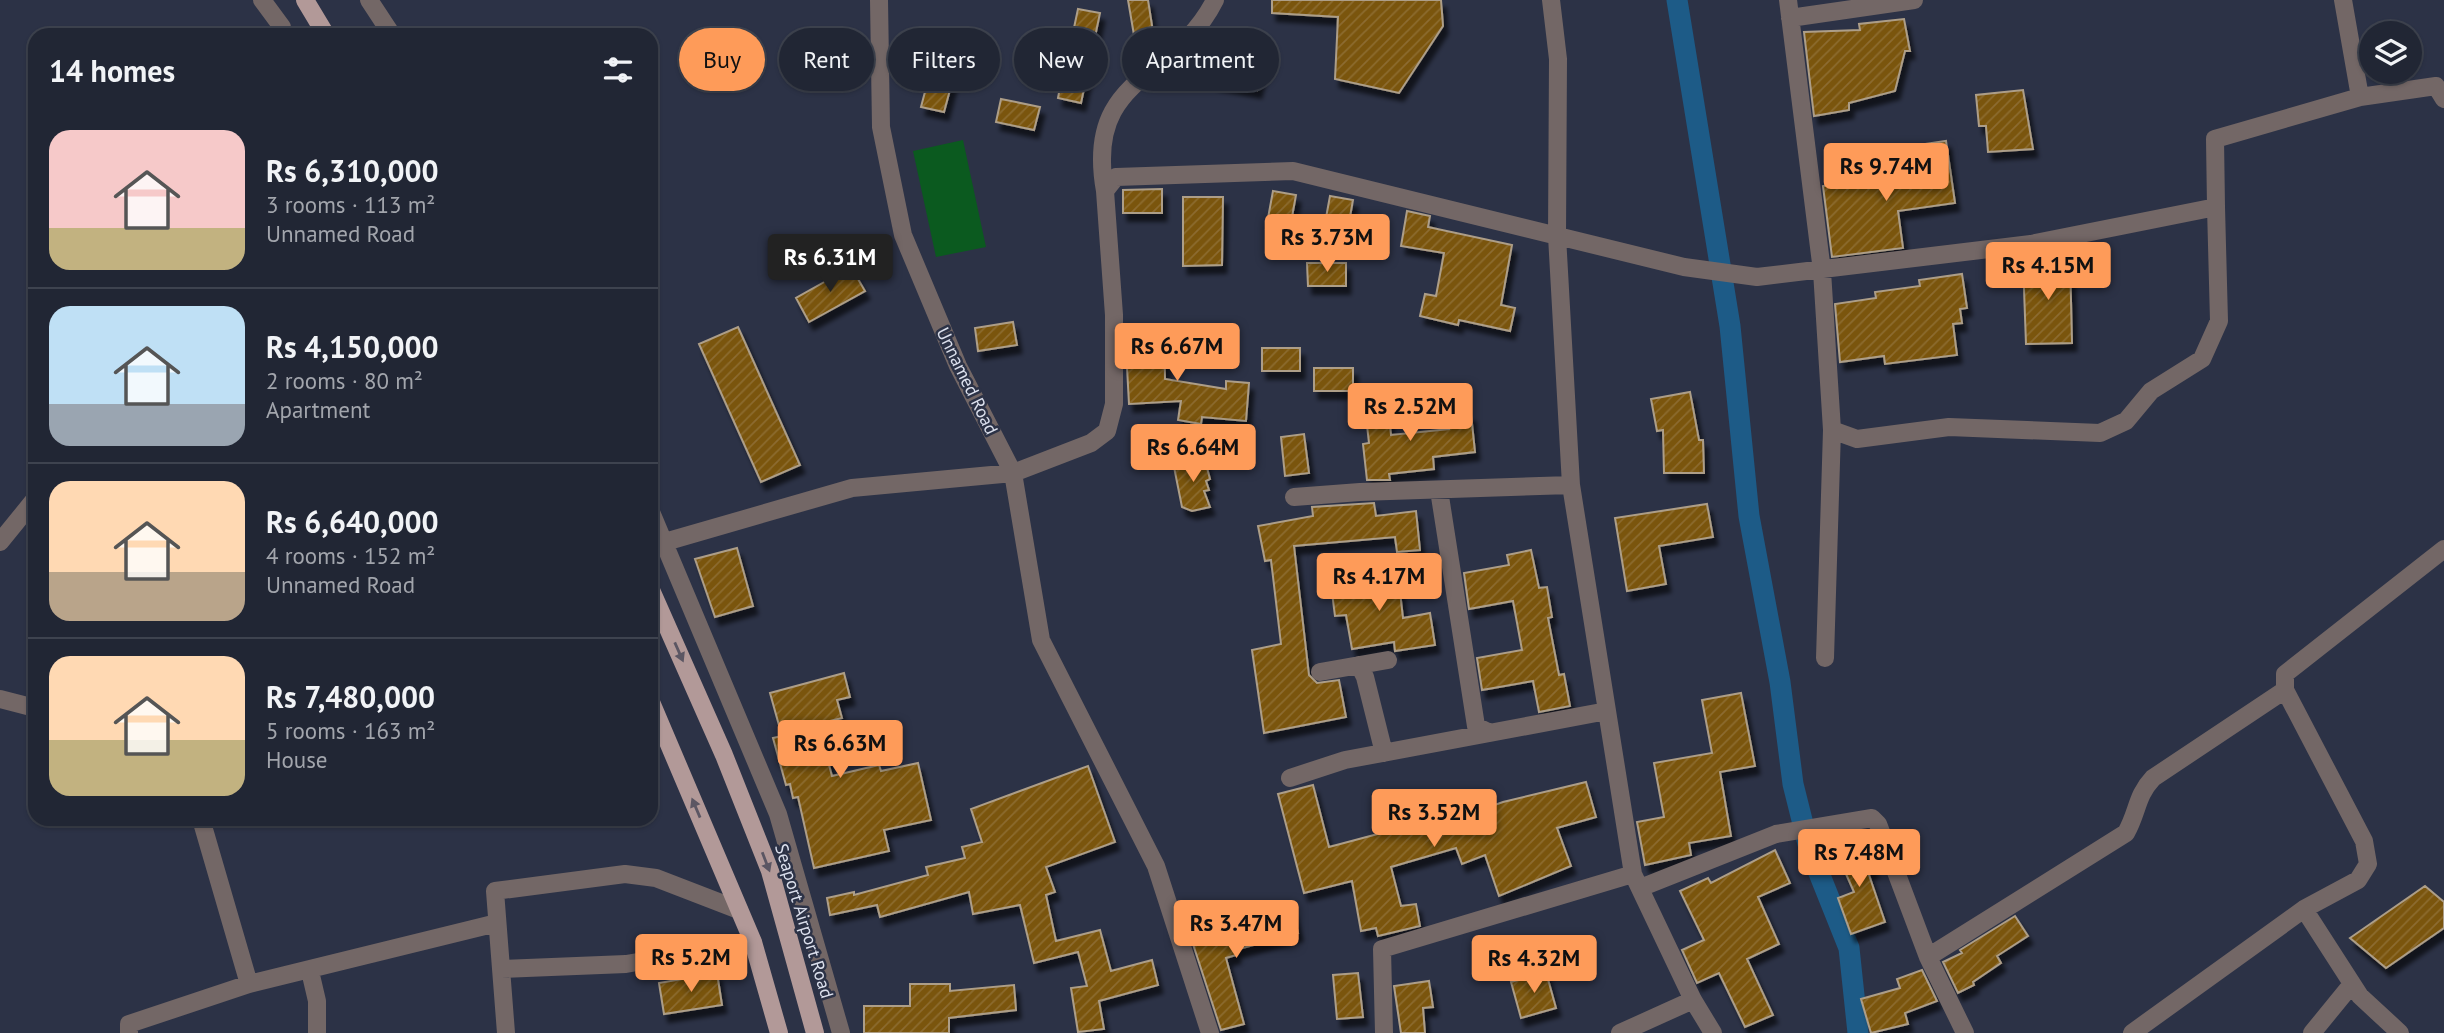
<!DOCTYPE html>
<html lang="en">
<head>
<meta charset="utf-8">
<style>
	body { margin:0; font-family:"PT Sans",sans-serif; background:#292e3c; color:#f1f3f6; height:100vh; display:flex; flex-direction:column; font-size:26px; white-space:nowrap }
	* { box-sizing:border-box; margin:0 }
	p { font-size:23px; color:#a2a5ac }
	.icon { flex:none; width:38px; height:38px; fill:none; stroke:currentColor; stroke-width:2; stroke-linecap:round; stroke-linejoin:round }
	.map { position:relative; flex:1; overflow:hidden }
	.panel { position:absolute; left:28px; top:28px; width:630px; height:798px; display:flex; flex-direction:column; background:#212634; border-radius:21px; box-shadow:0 2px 5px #0004,0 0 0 2px #3e434f }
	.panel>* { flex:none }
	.top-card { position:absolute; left:679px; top:28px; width:665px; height:63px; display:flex; gap:14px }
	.tools { position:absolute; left:2359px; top:21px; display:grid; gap:14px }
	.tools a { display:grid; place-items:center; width:63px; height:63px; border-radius:50%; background:#212634; box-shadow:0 2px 5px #0004,0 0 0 2px #3e434f; font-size:35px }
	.price { position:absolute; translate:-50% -60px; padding:0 16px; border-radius:7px; background:#fe9b59; color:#111; font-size:23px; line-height:46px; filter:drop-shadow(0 2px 4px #0008) }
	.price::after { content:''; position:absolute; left:50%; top:42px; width:21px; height:16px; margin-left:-10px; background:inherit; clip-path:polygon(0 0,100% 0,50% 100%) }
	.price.active { background:#222; color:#fff }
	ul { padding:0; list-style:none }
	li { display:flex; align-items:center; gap:21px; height:175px; padding:0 21px }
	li+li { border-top:2px solid #3e434f }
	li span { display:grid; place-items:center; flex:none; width:196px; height:140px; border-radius:21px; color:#555 }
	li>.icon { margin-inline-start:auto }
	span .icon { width:84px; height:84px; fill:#fffc; stroke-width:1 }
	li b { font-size:30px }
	h2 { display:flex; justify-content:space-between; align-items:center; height:84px; padding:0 21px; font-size:30px }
	.tag { padding:0 24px; border-radius:32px; background:#212634; box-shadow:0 2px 5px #0004,0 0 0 2px #3e434f; font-size:24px; line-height:63px }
	.tag.active { background:#fe9b59; color:#111 }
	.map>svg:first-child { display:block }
</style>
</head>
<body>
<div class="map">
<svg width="2444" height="1033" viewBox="0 0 2444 1033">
	<defs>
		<pattern id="building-hatch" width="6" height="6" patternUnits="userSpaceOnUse" patternTransform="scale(1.75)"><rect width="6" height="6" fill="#7a540c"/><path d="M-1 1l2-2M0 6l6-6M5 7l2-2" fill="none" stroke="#8c6c30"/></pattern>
		<filter id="shadow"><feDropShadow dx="4.5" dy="8" stdDeviation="2" flood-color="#0009"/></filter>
	</defs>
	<rect width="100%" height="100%" fill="#2c3246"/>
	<path fill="#0b5a1f" d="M963,140L986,247L936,257L913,151Z"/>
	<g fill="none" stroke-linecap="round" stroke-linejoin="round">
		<path stroke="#1d5b87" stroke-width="21" d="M1677,0L1730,326L1749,516L1780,682L1793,784L1809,848L1849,948L1858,1033"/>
	</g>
	<path fill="url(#building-hatch)" stroke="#ad9e88" stroke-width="2" filter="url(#shadow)" d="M1128,0H1148L1153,32L1134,35Z
		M1272,0H1441L1443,26L1399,93L1335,79L1338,17L1272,13Z
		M1078,9L1100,13L1081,103L1058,98L1063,71L1071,70L1077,43L1071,42Z
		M1904,19L1910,51H1905L1895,91L1849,103V110L1814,116L1804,32L1860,30L1859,24Z
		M1222,37L1268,41L1257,90L1214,82Z
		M931,69L954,75L944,112L921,107Z
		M2023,90L2033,149L1988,152L1986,126H1979L1976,95Z
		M1001,99L1040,107L1034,130L996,122Z
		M1946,141L1955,203L1898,211L1903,248L1832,257L1823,186L1914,175L1911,146Z
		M1162,189V213H1123V190Z
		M1273,191L1296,195L1289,233L1266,229Z
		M1330,196L1353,200L1346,239L1323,234Z
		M1183,197H1223L1222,265L1183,266Z
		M1407,211L1430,216L1428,227L1512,245L1501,305L1515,308L1510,331L1459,320L1458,325L1420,316L1425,294L1436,296L1444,253L1401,246Z
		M2070,259L2072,343L2026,344L2023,261Z
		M1307,263H1346V286H1308Z
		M851,267L865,291L809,322L796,298Z
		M1962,274L1967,308L1960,309L1962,323L1953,324L1957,355L1885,364L1884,356L1840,362L1835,304L1876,298L1875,292L1920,286L1919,280Z
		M1013,322L1017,345L978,351L975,328Z
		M738,327L800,465L761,482L699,344Z
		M1125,330H1164L1165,379L1226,389V381L1249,383L1246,421L1202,417L1201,424L1178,420L1181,401L1129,404Z
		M1262,348H1300V371H1262Z
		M1314,368H1353V391H1314Z
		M1690,392L1699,440H1703L1704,473H1664L1663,430L1657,431L1651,399Z
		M1387,397L1391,435L1449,429L1448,416L1471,414L1475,452L1433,457L1434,469L1389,474L1390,480H1367L1363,444L1369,443L1364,399Z
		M1304,434L1309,473L1285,476L1281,437Z
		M1204,457L1210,479L1206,481L1209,490L1204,491L1210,507L1192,511L1182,507L1174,467Z
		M1374,503L1376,516L1416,511L1420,550L1397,552L1395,537L1294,546L1309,675L1317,683L1339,680L1346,717L1264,733L1252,650L1281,644L1271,560L1265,561L1258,526L1313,516L1312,507Z
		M1707,504L1713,537L1659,546L1666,584L1627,591L1615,518Z
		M737,548L753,606L715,617L695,559Z
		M1531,550L1539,588L1547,587L1552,617L1548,618L1559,675L1564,674L1570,706L1539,712L1533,681L1482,690L1477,658L1522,650L1513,601L1469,609L1464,573L1509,565L1507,555Z
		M1398,574L1403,618L1430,613L1435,645L1395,651L1394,642L1352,649L1346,615L1335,616L1330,577Z
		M844,673L850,697L837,700L842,718L818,724L832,776L879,765L881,771L918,763L931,820L884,830L889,851L814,868L798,797L793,798L790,784L786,785L773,738L782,736L770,693Z
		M1741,693L1755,766L1720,772L1731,836L1689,843L1691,855L1645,865L1637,822L1664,817L1654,763L1712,753L1702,700Z
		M1088,766L1115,842L1046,867L1055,892L1046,895L1056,941L1100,930L1111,971L1152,960L1158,985L1099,1001L1104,1029L1078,1032L1071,988L1087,986L1078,952L1034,963L1020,905L973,914L969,892L880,917L877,905L830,915L827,898L854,892V895L928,875L926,867L965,858L962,847L982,842L971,809Z
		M1586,782L1596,817L1557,828L1571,866L1499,896L1485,855L1462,864L1456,848L1391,867L1401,906L1416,904L1420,926L1378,936L1376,928L1361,931L1352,881L1304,893L1278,794L1313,785L1329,847L1389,831L1388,826L1415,818L1417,823L1429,820L1430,823L1462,811L1464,816L1503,802Z
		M1860,838L1874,870L1868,872L1885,922L1851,934L1838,898L1854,892L1835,849Z
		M1775,850L1790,883L1758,897L1779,944L1747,959L1773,1015L1745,1027L1719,973L1697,983L1682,950L1704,940L1680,891L1708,878L1711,883Z
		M2425,886L2444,902V928L2386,968L2350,938Z
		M1292,909L1298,933L1235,950L1236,955L1226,958L1244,1024L1221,1030L1192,941L1250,926L1248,920Z
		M2015,916L2028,936L1997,956L2001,963L1973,982L1974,985L1958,993L1943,962L1962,953L1960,950Z
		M1922,970L1937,1001L1905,1013L1908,1024L1871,1033L1861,999L1900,988L1897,979Z
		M1546,972L1556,1008L1521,1018L1511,982Z
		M717,973L722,1005L664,1014L659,983Z
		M1358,973L1363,1017L1337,1019L1333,975Z
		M1429,981L1433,1007L1423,1008L1425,1033H1401L1394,986Z
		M910,984H950V991L1014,985L1016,1010L949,1018V1033H864V1006H910Z"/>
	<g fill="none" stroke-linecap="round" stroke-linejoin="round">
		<path stroke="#736766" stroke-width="18" d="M262,0L282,27
			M369,0L392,35
			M879,0L881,127L903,235L958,366L1013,473L1041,640L1156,866L1210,1033
			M1551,0L1558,59L1557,236L1571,485L1633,874L1693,1000L1713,1033
			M1790,18L1914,0
			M2360,97L2436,86L2444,99
			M1105,191C1084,74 1174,82 1215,0
			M2216,207L2215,139L2360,97L2343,0
			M1439,490L1476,726L1490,733
			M1294,497L1360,492L1571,485
			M651,512L778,814L841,1033
			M0,542L35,499
			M651,546L852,488L1013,473L1091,443L1107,431L1114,404V315L1105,191L1116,177L1293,171L1684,267L1757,277L2031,244L2216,207L2219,321L2202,359L2151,391L2126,421L2100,433L1949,427L1857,439L1832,430L1822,271L1788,0
			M1825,658L1832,430
			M1359,665L1365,677L1384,753
			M1320,672L1388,660
			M0,699L35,708
			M1290,778L1345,760L1607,711
			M201,819L249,984
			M1640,888L1776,834L1872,818L1878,824L1928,957L1965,1033
			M2304,909L2360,996L2400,1033
			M1928,957L2126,833C2138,812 2136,796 2153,778L2285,690
			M501,969L626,964L753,942
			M310,971L317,1001V1033
			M129,1033V1024L249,984L497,923
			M506,1033L495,891L625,874L656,878L739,910
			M1384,1033L1382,949L1633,874
			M1620,1033L1693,1000
			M2132,1033L2304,909L2358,880L2368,864L2364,841L2285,690V674L2444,549
			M2312,1033L2352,984"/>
		<path stroke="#b29998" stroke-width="18" d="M305,0L326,35
			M651,590L724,755L770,871L815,1033
			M651,702L753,942L779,1033"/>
	</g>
	<defs><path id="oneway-solid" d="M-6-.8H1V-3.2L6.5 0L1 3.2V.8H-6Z" transform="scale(1.75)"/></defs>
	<g fill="#5b5663">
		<use href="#oneway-solid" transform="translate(679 652) rotate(66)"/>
		<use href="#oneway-solid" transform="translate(696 808) rotate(-113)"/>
		<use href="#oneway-solid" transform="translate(766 862) rotate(69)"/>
	</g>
	<g text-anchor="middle" stroke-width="5" stroke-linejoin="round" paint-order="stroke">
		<g font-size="18" fill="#dce0ed" stroke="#2c3246">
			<text transform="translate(967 381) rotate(64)" y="6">Unnamed Road</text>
			<text transform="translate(804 921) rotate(73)" y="6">Seaport Airport Road</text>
		</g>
	</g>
</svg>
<div class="tools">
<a><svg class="icon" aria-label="layers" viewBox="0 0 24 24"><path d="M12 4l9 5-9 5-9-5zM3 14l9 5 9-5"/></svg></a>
</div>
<b class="price" style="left:1886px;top:203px">Rs 9.74M</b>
<b class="price" style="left:1327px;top:274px">Rs 3.73M</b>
<b class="price active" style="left:830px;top:294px">Rs 6.31M</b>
<b class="price" style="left:2048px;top:302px">Rs 4.15M</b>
<b class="price" style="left:1177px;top:383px">Rs 6.67M</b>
<b class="price" style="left:1410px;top:443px">Rs 2.52M</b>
<b class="price" style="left:1193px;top:484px">Rs 6.64M</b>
<b class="price" style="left:1379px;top:613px">Rs 4.17M</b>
<b class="price" style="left:840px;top:780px">Rs 6.63M</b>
<b class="price" style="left:1434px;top:849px">Rs 3.52M</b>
<b class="price" style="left:1859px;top:889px">Rs 7.48M</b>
<b class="price" style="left:1236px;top:960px">Rs 3.47M</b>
<b class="price" style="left:691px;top:994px">Rs 5.2M</b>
<b class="price" style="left:1534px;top:995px">Rs 4.32M</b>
<div class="top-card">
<a class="tag active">Buy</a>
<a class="tag">Rent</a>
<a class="tag">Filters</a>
<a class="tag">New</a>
<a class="tag">Apartment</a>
</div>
<section class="panel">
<h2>14 homes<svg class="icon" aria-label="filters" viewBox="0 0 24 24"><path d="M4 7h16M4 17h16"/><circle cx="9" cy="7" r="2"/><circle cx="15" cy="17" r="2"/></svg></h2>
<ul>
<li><span style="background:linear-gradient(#f6c9c9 70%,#c2b280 0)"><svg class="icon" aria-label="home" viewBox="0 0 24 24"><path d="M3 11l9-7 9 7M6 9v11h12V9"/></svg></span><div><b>Rs 6,310,000</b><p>3 rooms · 113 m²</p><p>Unnamed Road</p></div></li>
<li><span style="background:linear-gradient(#bfe0f5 70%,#9aa5b1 0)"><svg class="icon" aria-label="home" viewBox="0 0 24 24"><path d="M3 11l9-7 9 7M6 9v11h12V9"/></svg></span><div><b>Rs 4,150,000</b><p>2 rooms · 80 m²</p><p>Apartment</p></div></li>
<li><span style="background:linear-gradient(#ffd9b3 65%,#b9a48a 0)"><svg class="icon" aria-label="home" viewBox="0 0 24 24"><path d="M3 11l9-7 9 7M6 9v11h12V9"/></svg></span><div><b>Rs 6,640,000</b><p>4 rooms · 152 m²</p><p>Unnamed Road</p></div></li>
<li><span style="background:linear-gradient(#ffd9b3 60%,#c2b280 0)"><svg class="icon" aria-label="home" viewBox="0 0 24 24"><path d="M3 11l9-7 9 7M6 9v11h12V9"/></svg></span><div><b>Rs 7,480,000</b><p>5 rooms · 163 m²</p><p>House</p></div></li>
</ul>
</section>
</div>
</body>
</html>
